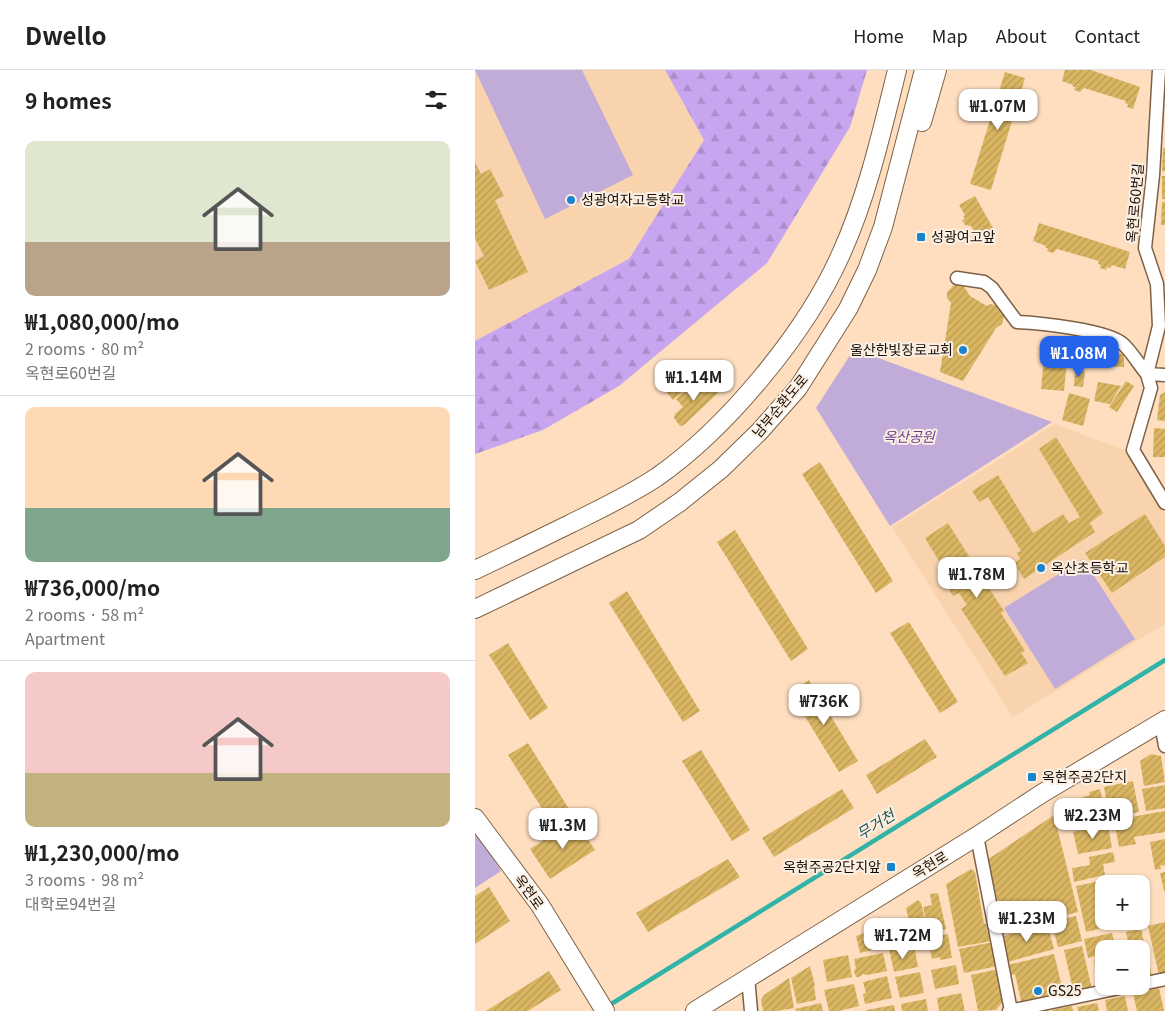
<!DOCTYPE html>
<html lang="en">
<head>
<meta charset="utf-8">
<style>
	body { margin:0; font-family:Georgia,"Noto Sans KR",serif; background:#f6f6f6; color:#222; height:100vh; display:flex; flex-direction:column; font-size:19px; white-space:nowrap }
	* { box-sizing:border-box; margin:0 }
	p { font-size:16px; color:#767676 }
	.icon { flex:none; width:28px; height:28px; fill:none; stroke:currentColor; stroke-width:2; stroke-linecap:round; stroke-linejoin:round }
	.map { position:relative; flex:1; overflow:hidden }
	.panel { display:flex; flex-direction:column; background:#fff; width:475px }
	.panel>* { flex:none }
	.tools { position:absolute; left:620px; top:805px; display:grid; gap:10px }
	.tools a { display:grid; place-items:center; width:55px; height:55px; border-radius:10px; background:#fff; box-shadow:0 1px 4px #0004; font-size:25px }
	.price { position:absolute; translate:-50% -42px; padding:0 11px; border-radius:10px; background:#fff; color:#222; font-size:16px; line-height:32px; filter:drop-shadow(0 1px 2px #0008) }
	.price::after { content:''; position:absolute; left:50%; top:30px; width:15px; height:11px; margin-left:-8px; background:inherit; clip-path:polygon(0 0,100% 0,50% 100%) }
	.price.on { background:#2563eb; color:#fff }
	ul { padding:0; list-style:none }
	li { display:grid; align-content:center; gap:10px; height:265px; padding:0 25px }
	li+li { border-top:1px solid #e0e0e0 }
	li span { display:grid; place-items:center; height:155px; border-radius:10px; color:#555 }
	li>.icon { margin-inline-start:auto }
	span .icon { width:90px; height:90px; fill:#fffc; stroke-width:1 }
	li b { font-size:21px }
	h2 { display:flex; justify-content:space-between; align-items:center; height:60px; padding:0 25px; font-size:21px }
	header { display:flex; align-items:center; gap:30px; box-sizing:border-box; height:70px; padding:0 25px; background:#fff; border-bottom:1px solid #e0e0e0 }
	header strong { font-size:24px }
	nav { display:flex; gap:28px; margin-inline-start:auto; font-size:18px }
	main { display:flex; flex:1; min-height:0 }
	.map>svg:first-child { display:block }
</style>
</head>
<body>
<header>
<strong>Dwello</strong>
<nav><a>Home</a><a>Map</a><a>About</a><a>Contact</a></nav>
</header>
<main>
<section class="panel">
<h2>9 homes<svg class="icon" aria-label="filters" viewBox="0 0 24 24"><path d="M4 7h16M4 17h16"/><circle cx="9" cy="7" r="2"/><circle cx="15" cy="17" r="2"/></svg></h2>
<ul>
<li><span style="background:linear-gradient(#dfe7d0 65%,#b9a48a 0)"><svg class="icon" aria-label="home" viewBox="0 0 24 24"><path d="M3 11l9-7 9 7M6 9v11h12V9"/></svg></span><div><b>₩1,080,000/mo</b><p>2 rooms · 80 m²</p><p>옥현로60번길</p></div></li>
<li><span style="background:linear-gradient(#ffd9b3 65%,#7fa58c 0)"><svg class="icon" aria-label="home" viewBox="0 0 24 24"><path d="M3 11l9-7 9 7M6 9v11h12V9"/></svg></span><div><b>₩736,000/mo</b><p>2 rooms · 58 m²</p><p>Apartment</p></div></li>
<li><span style="background:linear-gradient(#f6c9c9 65%,#c2b280 0)"><svg class="icon" aria-label="home" viewBox="0 0 24 24"><path d="M3 11l9-7 9 7M6 9v11h12V9"/></svg></span><div><b>₩1,230,000/mo</b><p>3 rooms · 98 m²</p><p>대학로94번길</p></div></li>
</ul>
</section>
<div class="map">
<svg width="690" height="941" viewBox="0 0 690 941">
	<defs>
		<pattern id="forest-firs" width="22" height="20" patternUnits="userSpaceOnUse" patternTransform="scale(1.25)"><rect width="22" height="20" fill="#c8a5ef"/><path d="M5 1l3.5 6h-7zM16 11l3.5 6h-7z" fill="#ab8dcb"/></pattern>
		<pattern id="building-hatch" width="6" height="6" patternUnits="userSpaceOnUse" patternTransform="scale(1.25)"><rect width="6" height="6" fill="#dab663"/><path d="M-1 1l2-2M0 6l6-6M5 7l2-2" fill="none" stroke="#ba9b54"/></pattern>
	</defs>
	<rect width="100%" height="100%" fill="#fedebf"/>
	<path fill="#f9d3ae" d="M0,0H190L229,70L154,189L0,271Z
		M580,354L655,382L690,443V554L538,647L417,457Z"/>
	<path fill="url(#forest-firs)" d="M190,0H392L375,57L292,193L144,316L68,360L0,384V271L154,189L229,70Z"/>
	<path fill="#c1acd9" d="M0,0H107L158,105L70,149Z
		M379,279L577,352L415,456L341,338Z
		M608,489L660,569L580,619L529,538Z
		M0,759L26,801L0,818Z"/>
	<g fill="none" stroke-linecap="round" stroke-linejoin="round">
		<path stroke="#32b3a7" stroke-width="4.5" d="M133,936L690,590"/>
	</g>
	<path fill="url(#building-hatch)" d="M590,0H616L665,17L658,39L652,37L653,34L650,33L651,31L609,18L605,22L599,20L601,17H598V15L587,11Z
		M530,2L550,8L516,120L495,114Z
		M688,78H690V101H687Z
		M0,92L6,104L15,99L29,126L20,130L53,202L14,220L0,191L9,186L0,168Z
		M687,106H690V129H687Z
		M500,126L518,158L503,167L496,156L490,155L487,150L490,149L488,146L490,145L484,135Z
		M687,132H690V155H686Z
		M564,153L655,182L650,199L637,195L635,198L632,197L631,200L625,198L626,195L623,194L624,191L582,179L578,183L572,181L573,178H570L571,176L558,171Z
		M481,213L488,215L495,226L512,236L516,234L523,236L529,242V247L527,254L521,258L488,311L465,302L476,233L472,228V222Z
		M613,271H636L641,278V284H649V297L612,296Z
		M570,278L593,280L589,321L566,319Z
		M212,297L222,309L198,330L188,318Z
		M600,300L610,301L608,317L599,316Z
		M651,311L659,316L642,342L634,337Z
		M238,312L244,317L242,324L209,355L205,356L199,348L200,344L208,337L201,329L219,314L226,321L234,313Z
		M623,312L646,316L635,334L619,331Z
		M690,322V351L682,350L685,325Z
		M594,323L615,329L608,356L587,350Z
		M679,358L690,359V387H678Z
		M581,367L628,443L615,453L620,462L549,509L539,493L545,489L542,483L546,481L513,427L504,432L497,421L523,405L558,463L588,444L594,453L605,447L564,379Z
		M345,392L418,511L401,523L327,404Z
		M670,444L690,476V487L637,523L610,483Z
		M473,453L500,496L506,493L516,509L510,512L529,541L526,543L550,581L546,583L553,593L530,606L486,539L492,535L484,523L478,526L462,500L467,496L450,468Z
		M260,460L333,579L316,591L242,472Z
		M152,521L225,641L208,652L134,533Z
		M434,552L483,632L465,643L415,563Z
		M33,573L73,638L55,650L14,585Z
		M334,610L383,691L364,702L315,622Z
		M450,669L462,687L402,724L391,705Z
		M53,673L94,739L75,751L33,685Z
		M226,680L275,760L257,771L207,691Z
		M676,684L686,686L690,712L669,716L665,691Z
		M658,711L664,742L635,748L629,717Z
		M690,715V738L671,741L667,719Z
		M367,719L379,738L299,787L287,768Z
		M625,719L632,751L596,758L593,738L599,737L598,733L609,731L608,727L615,725L614,722Z
		M690,741V762L659,767L661,774L644,777L639,750Z
		M579,745L603,842L530,861L512,790Z
		M100,750L120,780L75,809L55,779Z
		M633,755L637,778L603,784L598,762Z
		M690,769V795L685,796L686,799L680,800L675,772Z
		M638,782L640,792L628,794L630,805L599,812L597,798L615,795L614,787Z
		M253,789L265,807L173,862L161,843Z
		M496,799L500,802L509,854H511L512,862H515L517,871L483,877L471,814Z
		M690,802V821H689L685,803Z
		M625,811L629,827V839L625,840L628,858L611,862L601,816Z
		M14,817L35,851L0,874V826Z
		M463,823L471,859L454,863L448,837L457,835L455,824Z
		M443,830L446,833L453,862L437,865L431,838Z
		M601,846L607,871L583,877L578,858L589,856L587,849Z
		M431,849L436,872L413,877L408,857Z
		M690,852V905L684,906L673,856Z
		M572,854L579,879L533,892L526,867Z
		M404,858L409,877L385,883L381,866Z
		M666,858L669,873L654,876L651,862Z
		M637,863L641,879H629V884L613,888L609,869Z
		M473,864L477,888L465,890V887L457,889L455,879L450,880L448,869Z
		M518,872L523,896L489,903L484,879Z
		M670,875L677,908L666,911V879L655,878Z
		M607,876L617,919L599,924L589,880Z
		M425,877L427,883L440,880L443,897L419,902L414,879Z
		M408,883L412,901L392,905L388,904L384,907H381L379,901L381,898L379,889Z
		M579,884L589,925L547,935L540,904L536,905L533,895Z
		M373,885L377,907L352,912L348,890Z
		M629,888V916L625,919L619,891Z
		M481,895L484,914L460,919L456,900Z
		M335,896L340,916H339L341,930L322,934L316,908Z
		M524,899L530,929L521,940L503,941L496,905Z
		M74,901L86,920L53,941H11Z
		M445,902L449,923L425,928L420,907Z
		M412,906L417,928L390,934L388,924L391,923L388,912Z
		M314,908L319,938L302,941H288L286,930L289,925Z
		M379,914L384,936L364,941H354L349,920Z
		M684,918L689,941H662L658,923Z
		M486,923L490,941H464L462,928Z
		M650,926L653,941H632L630,930Z
		M451,929L453,941H427L426,934Z
		M346,933L348,941H321L320,939Z
		M622,933L624,941H603L602,937Z
		M419,935L420,941H392L391,940Z
		M597,936L598,941H577V940Z"/>
	<g fill="none" stroke-linecap="round" stroke-linejoin="round">
		<defs>
			<path id="minor" d="M684,0L678,105L670,178L682,214L684,256L672,304L676,318L658,380L690,433
				M482,208L509,212L517,218L542,252C564,253 633,260 648,274C657,282 664,295 672,304
				M672,304L690,305
				M686,653L690,676
				M502,766L536,941
				M273,907L276,941
				M666,914L690,909
				M534,941L654,916"/>
			<path id="secondary" d="M447,52L462,0
				M0,500C32,485 64,469 95,454C125,439 155,425 182,407C252,358 331,263 366,184C392,127 407,61 422,0
				M0,539L164,460L205,432L246,399L284,362L323,318L373,239L392,200L408,157L449,0
				M0,748L65,835L130,941
				M220,941L502,766L566,724L690,650"/>
		</defs>
		<use href="#minor" stroke="#7d6146" stroke-width="15"/>
		<use href="#secondary" stroke="#7d6146" stroke-width="20"/>
		<use href="#minor" stroke="#fff" stroke-width="12"/>
		<use href="#secondary" stroke="#fff" stroke-width="18"/>
	</g>
	<g fill="#1984ce" stroke="#fcefe3" stroke-width="2">
		<circle cx="96" cy="130" r="5"/>
		<rect x="441" y="162" width="10" height="10" rx="2.5"/>
		<circle cx="488" cy="280" r="5"/>
		<circle cx="566" cy="498" r="5"/>
		<rect x="552" y="702" width="10" height="10" rx="2.5"/>
		<rect x="411" y="792" width="10" height="10" rx="2.5"/>
		<circle cx="563" cy="921" r="5"/>
	</g>
	<g text-anchor="middle" stroke-width="4" stroke-linejoin="round" paint-order="stroke">
		<g font-size="14" fill="#1a0f05" stroke="#fcefe3" text-anchor="start">
			<text x="106" y="135">성광여자고등학교</text>
			<text x="456" y="172">성광여고앞</text>
			<text x="478" y="285" text-anchor="end">울산한빛장로교회</text>
			<text x="576" y="503">옥산초등학교</text>
			<text x="567" y="712">옥현주공2단지</text>
			<text x="406" y="802" text-anchor="end">옥현주공2단지앞</text>
			<text x="573" y="926">GS25</text>
		</g>
		<g font-size="14" fill="#1a0f05" stroke="#fcefe3">
			<text transform="translate(660 133) rotate(-85)" y="5">옥현로60번길</text>
			<text transform="translate(305 336) rotate(-50)" y="5">남부순환도로</text>
			<text transform="translate(455 795) rotate(-31)" y="5">옥현로</text>
			<text transform="translate(54 822) rotate(54)" y="5">옥현로</text>
		</g>
		<g font-size="14" font-style="italic" fill="#683b91" stroke="#fcefe3">
			<text x="434" y="372">옥산공원</text>
		</g>
		<g font-size="15" font-style="italic" fill="#20544f" stroke="#fcefe3">
			<text transform="translate(401 755) rotate(-32)" y="5">무거천</text>
		</g>
	</g>
</svg>
<div class="tools">
<a>+</a>
<a>−</a>
</div>
<b class="price" style="left:523px;top:61px">₩1.07M</b>
<b class="price on" style="left:604px;top:308px">₩1.08M</b>
<b class="price" style="left:219px;top:332px">₩1.14M</b>
<b class="price" style="left:502px;top:529px">₩1.78M</b>
<b class="price" style="left:349px;top:656px">₩736K</b>
<b class="price" style="left:618px;top:770px">₩2.23M</b>
<b class="price" style="left:88px;top:780px">₩1.3M</b>
<b class="price" style="left:552px;top:873px">₩1.23M</b>
<b class="price" style="left:428px;top:890px">₩1.72M</b>
</div>
</main>
</body>
</html>
